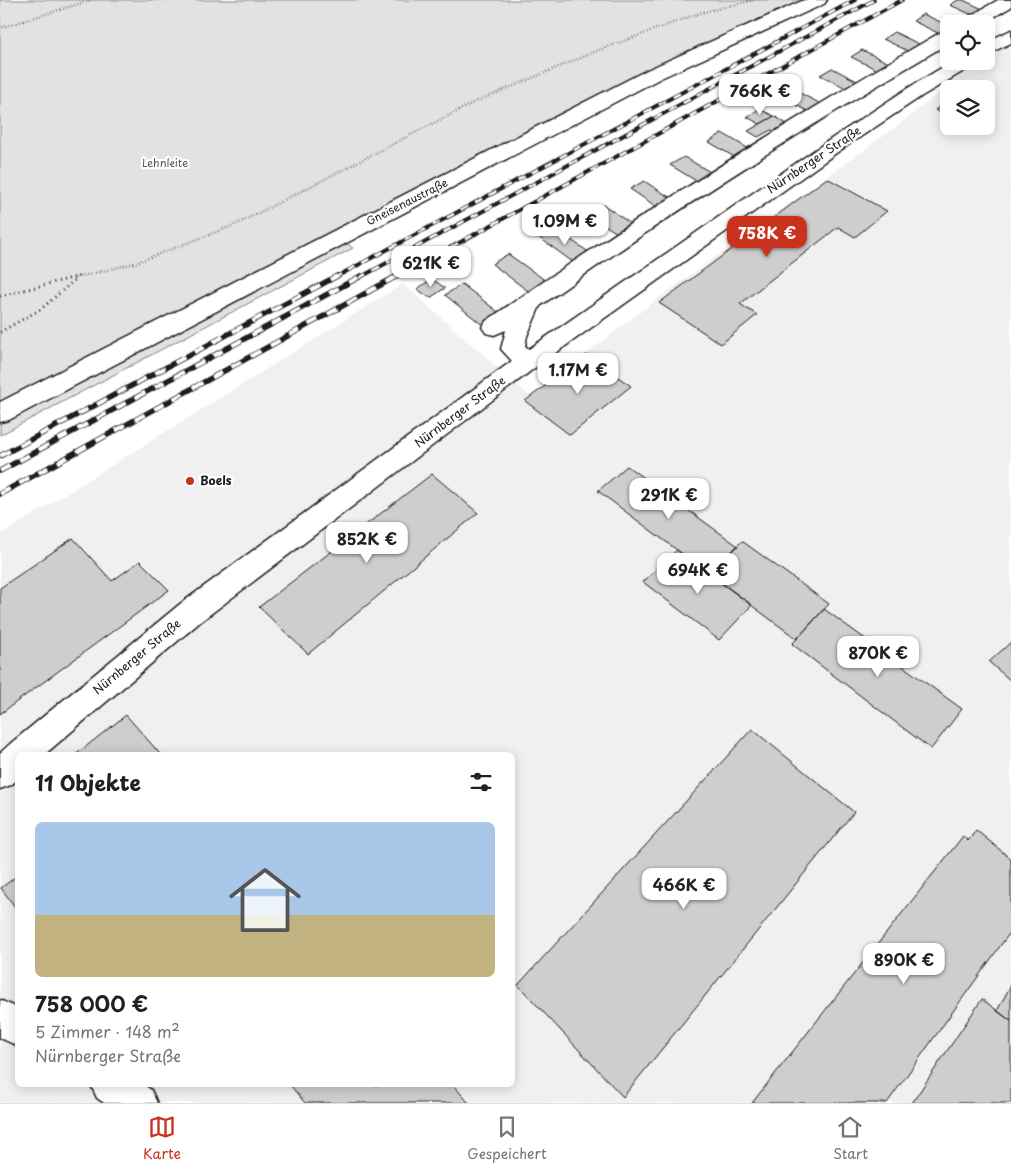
<!DOCTYPE html>
<html lang="de">
<head>
<meta charset="utf-8">
<style>
	body { margin:0; font-family:"Playpen Sans",sans-serif; background:#f2f2f2; color:#202124; height:100vh; display:flex; flex-direction:column; font-size:19px; white-space:nowrap }
	* { box-sizing:border-box; margin:0 }
	p { font-size:16px; color:#757577 }
	.icon { flex:none; width:28px; height:28px; fill:none; stroke:currentColor; stroke-width:2; stroke-linecap:round; stroke-linejoin:round }
	.map { position:relative; flex:1; overflow:hidden }
	.side { position:absolute; left:15px; top:752px; width:500px; height:335px; display:flex; flex-direction:column; background:#fff; border-radius:8px; box-shadow:0 2px 12px #0003 }
	.side>* { flex:none }
	.controls { position:absolute; left:940px; top:15px; display:grid; gap:10px }
	.controls a { display:grid; place-items:center; width:55px; height:55px; border-radius:8px; background:#fff; box-shadow:0 2px 12px #0003; font-size:25px }
	.price { position:absolute; translate:-50% -42px; padding:0 11px; border-radius:10px; background:#fff; color:#222; font-size:16px; line-height:32px; filter:drop-shadow(0 1px 2px #0008) }
	.price::after { content:''; position:absolute; left:50%; top:30px; width:15px; height:11px; margin-left:-8px; background:inherit; clip-path:polygon(0 0,100% 0,50% 100%) }
	.price.on { background:#c8321e; color:#fff }
	ul { padding:0; list-style:none }
	li { display:grid; align-content:center; gap:10px; height:265px; padding:0 20px }
	li span { display:grid; place-items:center; height:155px; border-radius:8px; color:#555 }
	li>.icon { margin-inline-start:auto }
	span .icon { width:90px; height:90px; fill:#fffc; stroke-width:1 }
	li b { font-size:21px }
	h2 { display:flex; justify-content:space-between; align-items:center; height:60px; padding:0 20px; font-size:21px }
	.tab-bar { display:flex; justify-content:space-around; align-items:center; height:70px; border-top:1px solid #e0e0e0; background:#fff; font-size:14px; color:#757577 }
	.tab-bar a { display:grid; justify-items:center; gap:2px }
	.tab-bar .on { color:#c8321e }
	.map>svg:first-child { display:block }
</style>
</head>
<body>
<div class="map">
<svg width="1011" height="1103" viewBox="0 0 1011 1103">
	<rect width="100%" height="100%" fill="#fff"/>
	<filter id="ink" filterUnits="userSpaceOnUse"><feTurbulence type="fractalNoise" baseFrequency=".02" numOctaves="2"/><feDisplacementMap in="SourceGraphic" scale="10" xChannelSelector="R" yChannelSelector="G"/><feConvolveMatrix kernelMatrix="1 2 1 2 8 2 1 2 1" color-interpolation-filters="sRGB"/></filter>
	<g filter="url(#ink)">
		<path fill="#f0f0f0" fill-rule="evenodd" d="M1011,36V1103H0V535L403,284L531,397L653,302L896,127L979,61H986V55ZM949,89H986V126H949ZM18,755H512V1085H18Z"/>
		<path fill="#e2e2e2" stroke="#7f7f7f" d="M0,0H808L566,111L333,233L353,248L0,435Z"/>
		<path fill="#cecece" stroke="#1c1c1c" d="M958,0H963L987,11L977,17L950,5Z
			M923,14L949,26V28L940,34L913,21Z
			M894,32L921,45L910,52L883,39Z
			M862,50L889,63L878,70L851,57Z
			M832,68L859,82L848,89L820,75Z
			M794,90L821,104L809,112L782,97Z
			M942,105L949,109V117L935,110Z
			M759,109L774,116L760,124L747,117Z
			M774,116L787,124L774,131L771,130L758,137L748,131Z
			M722,133L749,149L736,158L709,142Z
			M684,157L712,173L698,182L670,165Z
			M827,178L887,211L855,237L838,227L740,304L757,315L721,344L659,303Z
			M644,181L671,198L657,207L630,189Z
			M604,205L631,224L617,233L589,215Z
			M552,227L593,255L577,265L537,236Z
			M508,254L549,283L532,294L492,264Z
			M432,279L445,288L430,298L417,289Z
			M462,284L502,315L485,327L445,295Z
			M586,355L631,386L570,435L525,401Z
			M627,466L738,546L709,574L598,491Z
			M432,474L478,513L308,654L259,607Z
			M73,538L112,581L140,561L169,590L0,714V588Z
			M742,541L829,604L797,639L709,574Z
			M677,550L752,605L719,640L643,582Z
			M824,609L962,709L931,749L792,644Z
			M1011,642V681L989,662Z
			M126,715L161,755H75Z
			M752,729L854,812L623,1097L518,985Z
			M976,830L1011,859V931L887,1103H752L963,836L968,841Z
			M18,875V911L1,888Z
			M1011,985V1021L997,1011Z
			M982,999L1011,1021V1103H912Z
			M290,1085H453L469,1103H305Z"/>
		<g fill="none" stroke-linecap="round" stroke-linejoin="round">
			<defs>
				<path id="minor" d="M804,0H827L824,4L661,78L9,420L0,422V402L647,70Z
					M998,0H1011V7L982,24H960L963,20Z
					M949,30V43C809,125 672,212 540,306L527,336L525,346L529,349L825,143L908,88L953,61H976L974,65L922,96L839,151L536,367L200,622L44,755H18V779L11,785L0,789V753L10,744L180,604L512,361L501,349L506,330L494,335L486,333L482,327L486,321C634,219 786,122 943,31Z
					M1011,30V43L986,55V42Z
					M0,1000L18,1008V1046L0,1038Z
					M91,1085H144L151,1090L157,1103H104L97,1098Z"/>
			</defs>
			<use href="#minor" stroke="#1c1c1c" stroke-width="3"/>
			<path stroke="#1c1c1c" stroke-width="2.5" stroke-dasharray="0.5 2.5" stroke-linecap="butt" d="M0,28L91,0
				M75,278L135,263L237,224L473,103L599,50L700,13L754,0"/>
			<path stroke="#1c1c1c" stroke-width="3" stroke-dasharray="1 4" stroke-linecap="butt" d="M0,296L80,276
				M0,332L41,309L77,278"/>
			<use href="#minor" fill="#fff" fill-rule="evenodd"/>
			<defs>
				<path id="rail-far1" d="M334,278L855,0
					M359,278L874,0
					M395,278L902,0"/>
				<path id="rail" d="M0,456L337,276
					M0,471L361,276
					M0,494L397,276"/>
			</defs>
			<use href="#rail-far1" stroke="#1c1c1c" stroke-width="4"/>
			<use href="#rail" stroke="#1c1c1c" stroke-width="5.5"/>
			<use href="#rail-far1" stroke="#fff" stroke-width="2.5" stroke-dasharray="8" stroke-linecap="butt"/>
			<use href="#rail" stroke="#fff" stroke-width="4" stroke-dasharray="11" stroke-linecap="butt"/>
		</g>
	</g>
	<circle fill="#c8321e" stroke="#fff" stroke-width="2" cx="190" cy="481" r="5"/>
	<g text-anchor="middle" stroke-width="4.5" stroke-linejoin="round" paint-order="stroke">
		<g font-size="11" fill="#575757" stroke="#fff">
			<text x="165" y="167">Lehnleite</text>
		</g>
		<g font-size="11" fill="#1c1c1c" stroke="#fff">
			<text transform="translate(407 202) rotate(-27)" y="4">Gneisenaustraße</text>
		</g>
		<g font-size="12" fill="#1c1c1c" stroke="#fff">
			<text transform="translate(814 160) rotate(-34)" y="4">Nürnberger Straße</text>
			<text transform="translate(460 412) rotate(-37)" y="4">Nürnberger Straße</text>
			<text transform="translate(137 657) rotate(-40)" y="4">Nürnberger Straße</text>
		</g>
		<g font-size="12" font-weight="bold" fill="#1c1c1c" stroke="#fff" text-anchor="start">
			<text x="200" y="485">Boels</text>
		</g>
	</g>
</svg>
<div class="controls">
<a><svg class="icon" aria-label="locate" viewBox="0 0 24 24"><circle cx="12" cy="12" r="6"/><path d="M12 2v4M12 18v4M2 12h4M18 12h4"/></svg></a>
<a><svg class="icon" aria-label="layers" viewBox="0 0 24 24"><path d="M12 4l9 5-9 5-9-5zM3 14l9 5 9-5"/></svg></a>
</div>
<b class="price" style="left:760px;top:116px">766K €</b>
<b class="price" style="left:565px;top:246px">1.09M €</b>
<b class="price on" style="left:767px;top:258px">758K €</b>
<b class="price" style="left:431px;top:288px">621K €</b>
<b class="price" style="left:578px;top:395px">1.17M €</b>
<b class="price" style="left:669px;top:520px">291K €</b>
<b class="price" style="left:367px;top:564px">852K €</b>
<b class="price" style="left:698px;top:595px">694K €</b>
<b class="price" style="left:878px;top:678px">870K €</b>
<b class="price" style="left:684px;top:910px">466K €</b>
<b class="price" style="left:904px;top:985px">890K €</b>
<section class="side">
<h2>11 Objekte<svg class="icon" aria-label="filters" viewBox="0 0 24 24"><path d="M4 7h16M4 17h16"/><circle cx="9" cy="7" r="2"/><circle cx="15" cy="17" r="2"/></svg></h2>
<ul>
<li><span style="background:linear-gradient(#a9c7e8 60%,#c2b280 0)"><svg class="icon" aria-label="home" viewBox="0 0 24 24"><path d="M3 11l9-7 9 7M6 9v11h12V9"/></svg></span><div><b>758 000 €</b><p>5 Zimmer · 148 m²</p><p>Nürnberger Straße</p></div></li>
</ul>
</section>
</div>
<nav class="tab-bar">
<a class="on"><svg class="icon" aria-label="map" viewBox="0 0 24 24"><path d="M3 6l6-2 6 2 6-2v14l-6 2-6-2-6 2zM9 4v14M15 6v14"/></svg>Karte</a>
<a><svg class="icon" aria-label="saved" viewBox="0 0 24 24"><path d="M7 4h10v16l-5-4-5 4z"/></svg>Gespeichert</a>
<a><svg class="icon" aria-label="home" viewBox="0 0 24 24"><path d="M3 11l9-7 9 7M6 9v11h12V9"/></svg>Start</a>
</nav>
</body>
</html>
